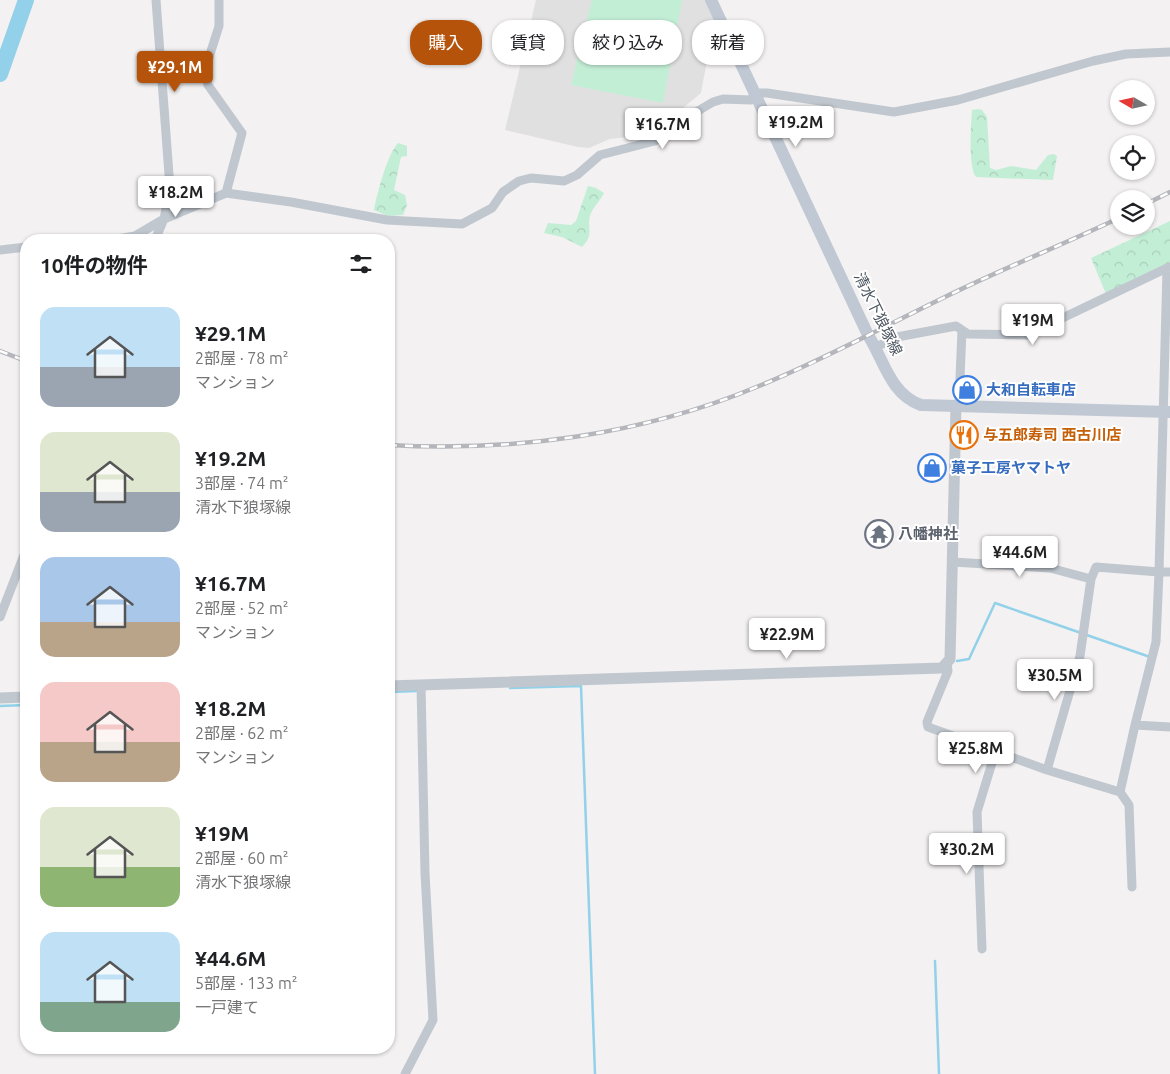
<!DOCTYPE html>
<html lang="ja">
<head>
<meta charset="utf-8">
<style>
	body { margin:0; font-family:Ubuntu,"Noto Sans JP",sans-serif; background:#f2f2f2; color:#202124; height:100vh; display:flex; flex-direction:column; font-size:19px; white-space:nowrap }
	* { box-sizing:border-box; margin:0 }
	p { font-size:16px; color:#757577 }
	.icon { flex:none; width:28px; height:28px; fill:none; stroke:currentColor; stroke-width:2; stroke-linecap:round; stroke-linejoin:round }
	.map { position:relative; flex:1; overflow:hidden }
	.details { position:absolute; left:20px; top:234px; width:375px; height:820px; display:flex; flex-direction:column; background:#fff; border-radius:20px; box-shadow:0 1px 4px #0004 }
	.details>* { flex:none }
	.banner { position:absolute; left:410px; top:20px; width:475px; height:45px; display:flex; gap:10px }
	.needle { width:32px; rotate:279deg }
	.fabs { position:absolute; left:1110px; top:80px; display:grid; gap:10px }
	.fabs a { display:grid; place-items:center; width:45px; height:45px; border-radius:50%; background:#fff; box-shadow:0 1px 4px #0004; font-size:25px }
	.price { position:absolute; translate:-50% -42px; padding:0 11px; border-radius:5px; background:#fff; color:#222; font-size:16px; line-height:32px; filter:drop-shadow(0 1px 2px #0008) }
	.price::after { content:''; position:absolute; left:50%; top:30px; width:15px; height:11px; margin-left:-8px; background:inherit; clip-path:polygon(0 0,100% 0,50% 100%) }
	.price.current { background:#b45309; color:#fff }
	ul { padding:0; list-style:none }
	li { display:flex; align-items:center; gap:15px; height:125px; padding:0 20px }
	li span { display:grid; place-items:center; flex:none; width:140px; height:100px; border-radius:15px; color:#555 }
	li>.icon { margin-inline-start:auto }
	span .icon { width:60px; height:60px; fill:#fffc; stroke-width:1 }
	li b { font-size:21px }
	h2 { display:flex; justify-content:space-between; align-items:center; height:60px; padding:0 20px; font-size:21px }
	.pill { padding:0 18px; border-radius:20px; background:#fff; box-shadow:0 1px 4px #0004; font-size:18px; line-height:45px }
	.pill.current { background:#b45309; color:#fff }
	.map>svg:first-child { display:block }
</style>
</head>
<body>
<div class="map">
<svg width="1170" height="1074" viewBox="0 0 1170 1074">
	<defs>
		<pattern id="forest-crowns" width="20" height="18" patternUnits="userSpaceOnUse" patternTransform="scale(1.25)"><rect width="20" height="18" fill="#c3eed6"/><path d="M2 6a3 3 0 1 1 6 0M12 15a3 3 0 1 1 6 0" fill="none" stroke="#a9ceba"/></pattern>
	</defs>
	<rect width="100%" height="100%" fill="#f3f1f1"/>
	<path fill="#e1e0e0" d="M536,0H705L729,52L709,50L701,93L659,128L636,136L610,139L589,148L578,147L505,130Z"/>
	<path fill="url(#forest-crowns)" d="M978,109L982,110L987,117L990,168L996,170L1011,166L1036,170L1048,155L1054,154L1057,156L1053,180L976,177C968,168 971,124 972,110Z
		M398,143L407,146V156L401,157L394,190L405,195L407,205L403,215L388,216L374,210C377,194 387,155 398,143Z
		M588,186L596,188L604,193C601,200 594,206 591,213C585,227 596,233 582,247L562,237L544,233L548,223L571,225L576,221Z
		M1170,221V262L1106,294L1091,258Z"/>
	<path fill="#c3eed6" d="M592,0H682L663,103L571,85Z"/>
	<g fill="none" stroke-linecap="round" stroke-linejoin="round">
		<path stroke="#92d1e9" stroke-width="2.5" d="M957,661L969,659L995,603L1150,657
			M510,688L581,686L595,1074
			M389,692L416,691
			M0,706L26,705
			M935,961L939,1074"/>
		<path stroke="#92d1e9" stroke-width="16" d="M0,74L26,0"/>
		<path stroke="#c0c7cf" stroke-width="9" d="M219,0V26L205,70L208,85L242,133L226,193
			M112,240L135,236L164,219L226,193L291,202L387,220L462,224L492,208L503,192L519,181L531,178L564,181L577,175L600,155L655,141L673,130L686,118L713,102L723,99L751,100L755,93H767L894,112L958,100L1093,61L1126,54L1170,52
			M155,240L164,219L170,188L156,0
			M0,250L26,247
			M876,347L897,337L956,326L968,334L1027,335L1169,267
			M956,406L959,402L962,330
			M953,562L1050,568L1091,579
			M1170,572H1159L1156,642L1135,725L1170,727
			M0,617L26,550
			M947,664L948,671L927,722L928,727L1047,770L1120,792L1129,805L1132,887
			M1047,770L1080,656L1091,579L1096,567L1159,572L1167,269
			M1120,792L1135,725
			M982,949L977,812L995,753
			M405,1074L433,1020L425,873L421,685"/>
		<path stroke="#c0c7cf" stroke-width="11" d="M389,686L942,668L950,659L956,406
			M0,698L26,697"/>
		<path stroke="#c0c8d4" stroke-width="12" d="M711,0L868,335C884,360 890,394 921,405L1170,412"/>
		<defs>
			<path id="rail" d="M1146,204L1170,192
				M0,351L26,361
				M389,445C514,452 642,435 759,386C823,360 883,327 945,297C1002,269 1062,245 1119,218"/>
		</defs>
		<use href="#rail" stroke="#b4b6bb" stroke-width="4.5"/>
		<use href="#rail" stroke="#fff" stroke-width="2.5" stroke-dasharray="8" stroke-linecap="butt"/>
	</g>
	<defs>
		<symbol id="shop-ring" viewBox="-11 -11 22 22"><circle r="9.5" fill="#fff" stroke="#3f7fe0" stroke-width="1.5"/><path d="M-5-2.5h2.3a2.7 3.5 0 0 1 5.4 0H5L5.5 6h-11ZM-1.5-2.5h3a1.5 2.3 0 0 0-3 0Z" fill="#3f7fe0"/></symbol>
		<symbol id="restaurant-ring" viewBox="-11 -11 22 22"><circle r="9.5" fill="#fff" stroke="#e8710a" stroke-width="1.5"/><path d="M-5-6h1v4h1v-4h1v4h1v-4h1v5L-1.5 .5V6h-2V.5L-5-1ZM5-6V6H3V1.5H1.5Q1.5-4 5-6Z" fill="#e8710a"/></symbol>
		<symbol id="temple-ring" viewBox="-11 -11 22 22"><circle r="9.5" fill="#fff" stroke="#6b7280" stroke-width="1.5"/><path d="M0-6L5-2H3V0L6.5 2.5H4V6H1.5V3h-3V6H-4V2.5H-6.5L-3 0V-2H-5Z" fill="#6b7280"/></symbol>
	</defs>
	<g fill-rule="evenodd">
		<use href="#shop-ring" x="951" y="374" width="32" height="32"/>
		<use href="#restaurant-ring" x="948" y="419" width="32" height="32"/>
		<use href="#shop-ring" x="916" y="452" width="32" height="32"/>
		<use href="#temple-ring" x="863" y="518" width="32" height="32"/>
	</g>
	<g text-anchor="middle" stroke-width="4" stroke-linejoin="round" paint-order="stroke">
		<g font-size="15" fill="#4a535e" stroke="#fff">
			<text transform="translate(878 314) rotate(64)" y="5">清水下狼塚線</text>
		</g>
		<g font-size="15" font-weight="bold" fill="#366cbe" stroke="#fff" text-anchor="start">
			<text x="986" y="395">大和自転車店</text>
			<text x="951" y="473">菓子工房ヤマトヤ</text>
		</g>
		<g font-size="15" font-weight="bold" fill="#c56008" stroke="#fff" text-anchor="start">
			<text x="983" y="440">与五郎寿司 西古川店</text>
		</g>
		<g font-size="15" font-weight="bold" fill="#5b616d" stroke="#fff" text-anchor="start">
			<text x="898" y="539">八幡神社</text>
		</g>
	</g>
</svg>
<div class="fabs">
<a><svg class="needle" viewBox="-14 -14 28 28"><path d="M0-13l5 13h-10z" fill="#e53935"/><path d="M0 13l5-13h-10z" fill="#757577"/></svg></a>
<a><svg class="icon" aria-label="locate" viewBox="0 0 24 24"><circle cx="12" cy="12" r="6"/><path d="M12 2v4M12 18v4M2 12h4M18 12h4"/></svg></a>
<a><svg class="icon" aria-label="layers" viewBox="0 0 24 24"><path d="M12 4l9 5-9 5-9-5zM3 14l9 5 9-5"/></svg></a>
</div>
<b class="price current" style="left:175px;top:93px">¥29.1M</b>
<b class="price" style="left:796px;top:148px">¥19.2M</b>
<b class="price" style="left:663px;top:150px">¥16.7M</b>
<b class="price" style="left:176px;top:218px">¥18.2M</b>
<b class="price" style="left:1033px;top:346px">¥19M</b>
<b class="price" style="left:1020px;top:578px">¥44.6M</b>
<b class="price" style="left:787px;top:660px">¥22.9M</b>
<b class="price" style="left:1055px;top:701px">¥30.5M</b>
<b class="price" style="left:976px;top:774px">¥25.8M</b>
<b class="price" style="left:967px;top:875px">¥30.2M</b>
<div class="banner">
<a class="pill current">購入</a>
<a class="pill">賃貸</a>
<a class="pill">絞り込み</a>
<a class="pill">新着</a>
</div>
<section class="details">
<h2>10件の物件<svg class="icon" aria-label="filters" viewBox="0 0 24 24"><path d="M4 7h16M4 17h16"/><circle cx="9" cy="7" r="2"/><circle cx="15" cy="17" r="2"/></svg></h2>
<ul>
<li><span style="background:linear-gradient(#bfe0f5 60%,#9aa5b1 0)"><svg class="icon" aria-label="home" viewBox="0 0 24 24"><path d="M3 11l9-7 9 7M6 9v11h12V9"/></svg></span><div><b>¥29.1M</b><p>2部屋 · 78 m²</p><p>マンション</p></div></li>
<li><span style="background:linear-gradient(#dfe7d0 60%,#9aa5b1 0)"><svg class="icon" aria-label="home" viewBox="0 0 24 24"><path d="M3 11l9-7 9 7M6 9v11h12V9"/></svg></span><div><b>¥19.2M</b><p>3部屋 · 74 m²</p><p>清水下狼塚線</p></div></li>
<li><span style="background:linear-gradient(#a9c7e8 65%,#b9a48a 0)"><svg class="icon" aria-label="home" viewBox="0 0 24 24"><path d="M3 11l9-7 9 7M6 9v11h12V9"/></svg></span><div><b>¥16.7M</b><p>2部屋 · 52 m²</p><p>マンション</p></div></li>
<li><span style="background:linear-gradient(#f6c9c9 60%,#b9a48a 0)"><svg class="icon" aria-label="home" viewBox="0 0 24 24"><path d="M3 11l9-7 9 7M6 9v11h12V9"/></svg></span><div><b>¥18.2M</b><p>2部屋 · 62 m²</p><p>マンション</p></div></li>
<li><span style="background:linear-gradient(#dfe7d0 60%,#8fb573 0)"><svg class="icon" aria-label="home" viewBox="0 0 24 24"><path d="M3 11l9-7 9 7M6 9v11h12V9"/></svg></span><div><b>¥19M</b><p>2部屋 · 60 m²</p><p>清水下狼塚線</p></div></li>
<li><span style="background:linear-gradient(#bfe0f5 70%,#7fa58c 0)"><svg class="icon" aria-label="home" viewBox="0 0 24 24"><path d="M3 11l9-7 9 7M6 9v11h12V9"/></svg></span><div><b>¥44.6M</b><p>5部屋 · 133 m²</p><p>一戸建て</p></div></li>
</ul>
</section>
</div>
</body>
</html>
